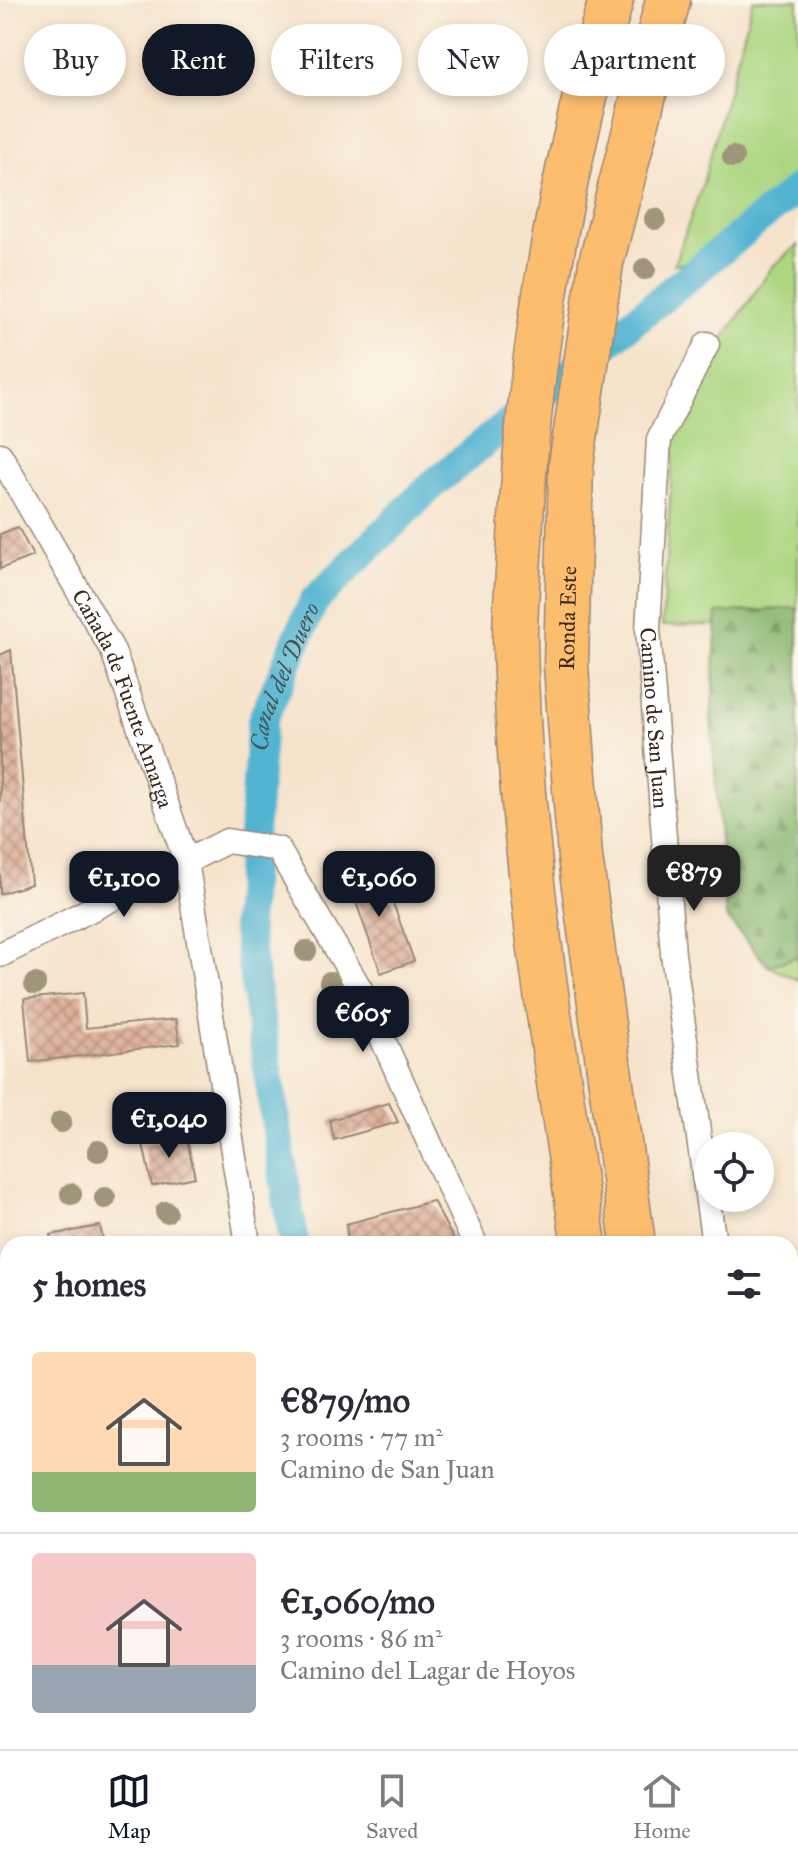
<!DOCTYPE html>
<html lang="en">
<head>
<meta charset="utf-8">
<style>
	body { margin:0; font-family:"IM FELL Great Primer",serif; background:#f7f7f7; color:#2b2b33; height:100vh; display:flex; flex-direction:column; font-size:30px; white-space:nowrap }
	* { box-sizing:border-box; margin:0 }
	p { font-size:26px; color:#7c7c81 }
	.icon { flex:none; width:44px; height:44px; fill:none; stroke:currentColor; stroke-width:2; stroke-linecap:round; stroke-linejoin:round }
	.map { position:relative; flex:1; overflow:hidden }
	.drawer { position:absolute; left:0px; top:1236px; width:798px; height:514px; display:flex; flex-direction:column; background:#fff; border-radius:24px 24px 0 0; box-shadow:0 4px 12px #0003 }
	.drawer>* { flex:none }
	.banner { position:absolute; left:24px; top:24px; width:750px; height:72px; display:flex; gap:16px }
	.fabs { position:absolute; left:694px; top:1132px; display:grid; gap:16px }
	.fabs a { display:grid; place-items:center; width:80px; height:80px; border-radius:50%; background:#fff; box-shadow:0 4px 12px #0003; font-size:40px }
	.price { position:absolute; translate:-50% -68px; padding:0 18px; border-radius:16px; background:#111827; color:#fff; font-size:26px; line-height:52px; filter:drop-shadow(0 2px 4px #0008) }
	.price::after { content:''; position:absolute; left:50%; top:48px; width:24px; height:18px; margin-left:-12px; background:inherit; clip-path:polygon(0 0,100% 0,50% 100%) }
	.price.selected { background:#222; color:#fff }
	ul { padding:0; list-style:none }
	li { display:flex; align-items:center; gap:24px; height:200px; padding:0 32px }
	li+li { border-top:2px solid #e1e1e2 }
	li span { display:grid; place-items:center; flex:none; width:224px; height:160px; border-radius:8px; color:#555 }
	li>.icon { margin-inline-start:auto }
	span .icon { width:96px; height:96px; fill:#fffc; stroke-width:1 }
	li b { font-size:34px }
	h2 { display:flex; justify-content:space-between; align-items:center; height:96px; padding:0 32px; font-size:34px }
	.tag { padding:0 28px; border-radius:36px; background:#fff; box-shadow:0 4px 12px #0003; font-size:28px; line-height:72px }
	.tag.selected { background:#111827; color:#fff }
	.tabs { display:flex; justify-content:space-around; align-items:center; height:112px; border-top:2px solid #e1e1e2; background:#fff; font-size:22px; color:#7c7c81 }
	.tabs a { display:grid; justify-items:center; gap:4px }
	.tabs .selected { color:#111827 }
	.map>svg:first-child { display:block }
</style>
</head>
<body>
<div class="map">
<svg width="798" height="1749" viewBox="0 0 798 1749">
	<defs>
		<pattern id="forest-firs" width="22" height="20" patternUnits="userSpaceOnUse" patternTransform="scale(2)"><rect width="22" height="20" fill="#89b76f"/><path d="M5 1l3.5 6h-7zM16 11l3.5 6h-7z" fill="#71955b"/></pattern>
		<pattern id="water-rules" width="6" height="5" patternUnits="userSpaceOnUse" patternTransform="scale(2)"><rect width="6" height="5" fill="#52b4d1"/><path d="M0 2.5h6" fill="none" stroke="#4593a9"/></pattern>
		<pattern id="building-cross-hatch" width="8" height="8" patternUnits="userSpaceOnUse" patternTransform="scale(2)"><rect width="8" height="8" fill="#dfb29d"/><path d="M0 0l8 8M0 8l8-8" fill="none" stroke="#b6917f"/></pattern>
	</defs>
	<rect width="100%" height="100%" fill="#fbf7ec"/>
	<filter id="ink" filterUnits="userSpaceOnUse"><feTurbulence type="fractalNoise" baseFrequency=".0125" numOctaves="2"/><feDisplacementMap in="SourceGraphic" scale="16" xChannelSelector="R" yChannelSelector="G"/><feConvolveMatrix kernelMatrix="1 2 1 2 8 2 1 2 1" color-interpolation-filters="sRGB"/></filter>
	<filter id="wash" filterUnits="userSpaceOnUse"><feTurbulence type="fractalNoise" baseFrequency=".006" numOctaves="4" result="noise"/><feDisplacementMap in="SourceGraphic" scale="32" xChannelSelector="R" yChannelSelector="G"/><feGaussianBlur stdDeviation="1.8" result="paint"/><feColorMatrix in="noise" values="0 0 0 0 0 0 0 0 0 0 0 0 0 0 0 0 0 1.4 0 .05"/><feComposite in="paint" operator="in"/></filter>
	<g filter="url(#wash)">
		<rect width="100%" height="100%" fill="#f6e3cc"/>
		<path fill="#acd681" stroke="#748050" stroke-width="2" d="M753,0H798V178C770,201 710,266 674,264L703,183Z
			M798,245V608L718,613L716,625L662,626L674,436L722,341L773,266Z
			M798,956V980L768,966Z"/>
		<path fill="url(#forest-firs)" stroke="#627046" stroke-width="2" d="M798,608V956L768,966L726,917L711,722L717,613Z"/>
		<path fill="url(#water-rules)" stroke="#466f78" stroke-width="2" d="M165,1742H204L205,1749H166Z"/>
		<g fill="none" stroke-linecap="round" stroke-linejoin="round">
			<g stroke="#52b4d1" stroke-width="30">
				<path id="s1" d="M294,1244L246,924L262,721L314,601L433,484L798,188"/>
				<path d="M370,1742L371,1749"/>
			</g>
		</g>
		<g id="blocks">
			<path fill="url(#building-cross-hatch)" d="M18,527L33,556L0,569V534Z
				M11,650L31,884L0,894V655Z
				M370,861L384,898L390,895L414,961L381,973L345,871Z
				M83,993L86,1028L176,1019L180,1044L30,1062L24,999Z
				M389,1103L398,1122L334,1140L330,1120Z
				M186,1135L195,1177L152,1186L143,1144Z
				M433,1201L456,1244H426L423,1238L399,1244H348L346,1224Z
				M100,1226L104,1244H52L50,1235Z
				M103,1742H163L164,1749H104Z
				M238,1742H298L299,1749H239Z"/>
		</g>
	</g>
	<g filter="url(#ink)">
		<use href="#blocks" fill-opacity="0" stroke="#988675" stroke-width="2"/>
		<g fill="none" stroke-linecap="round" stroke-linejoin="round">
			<path stroke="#d1bea9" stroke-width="24" stroke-dasharray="24 12" stroke-linecap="butt" d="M607,1742L627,1749"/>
			<defs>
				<g id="street">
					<path id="s2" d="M707,344L659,439L648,629L673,954L714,1244"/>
					<path id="s3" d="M0,455L113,651L186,861L248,1244"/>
					<path d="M0,955L227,841L278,849L360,989L475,1244"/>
					<path d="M790,1310L798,1306"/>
					<path d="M322,1742L323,1749"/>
					<path d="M783,1742V1749"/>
				</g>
				<path id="secondary" d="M0,1387L8,1476
					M40,1742V1749"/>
				<g id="highway">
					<path d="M584,1244C553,1045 519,844 515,642C515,608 518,574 520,541C528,357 560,176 611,0"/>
					<path id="s4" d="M633,1244L580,857L566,666L571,465L601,263L668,0"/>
					<path d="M663,1742L664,1749"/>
					<path d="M714,1742L715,1749"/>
				</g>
			</defs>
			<use href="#street" stroke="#988675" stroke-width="27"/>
			<use href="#secondary" stroke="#988675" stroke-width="37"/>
			<use href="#highway" stroke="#988675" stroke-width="47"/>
			<use href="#street" stroke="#fff" stroke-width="24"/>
			<use href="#secondary" stroke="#fee5c5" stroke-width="34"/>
			<use href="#highway" stroke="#fcbd6e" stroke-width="44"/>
		</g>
		<g fill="#9f957a">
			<circle cx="733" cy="157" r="11"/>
			<circle cx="655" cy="219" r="11"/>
			<circle cx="645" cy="269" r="11"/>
			<circle cx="306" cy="951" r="11"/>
			<circle cx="330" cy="982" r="11"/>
			<circle cx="35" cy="984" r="11"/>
			<circle cx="61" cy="1122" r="11"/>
			<circle cx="98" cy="1151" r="11"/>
			<circle cx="71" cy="1194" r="11"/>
			<circle cx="105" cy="1198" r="11"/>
			<circle cx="166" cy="1212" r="11"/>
		</g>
	</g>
	<g text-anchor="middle" stroke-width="7" stroke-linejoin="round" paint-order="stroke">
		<g font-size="22" fill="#3b2a1e" stroke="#fbf7ec">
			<text dy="8" stroke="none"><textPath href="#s4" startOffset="630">Ronda Este</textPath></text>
			<text dy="8" stroke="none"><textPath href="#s3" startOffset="274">Cañada de Fuente Amarga</textPath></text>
			<text dy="8" stroke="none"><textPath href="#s2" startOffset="386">Camino de San Juan</textPath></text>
		</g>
		<g font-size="24" font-style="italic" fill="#435a5d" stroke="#fbf7ec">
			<text dy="8" stroke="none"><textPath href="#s1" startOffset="576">Canal del Duero</textPath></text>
		</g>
	</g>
</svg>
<div class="fabs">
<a><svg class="icon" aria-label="locate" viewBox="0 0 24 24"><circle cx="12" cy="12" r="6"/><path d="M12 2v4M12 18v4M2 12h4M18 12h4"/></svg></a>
</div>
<b class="price selected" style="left:694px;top:913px">€879</b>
<b class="price" style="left:124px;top:919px">€1,100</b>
<b class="price" style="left:379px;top:919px">€1,060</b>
<b class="price" style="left:363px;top:1054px">€605</b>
<b class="price" style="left:169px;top:1160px">€1,040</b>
<div class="banner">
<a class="tag">Buy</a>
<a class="tag selected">Rent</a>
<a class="tag">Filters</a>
<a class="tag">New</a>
<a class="tag">Apartment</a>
</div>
<section class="drawer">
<h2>5 homes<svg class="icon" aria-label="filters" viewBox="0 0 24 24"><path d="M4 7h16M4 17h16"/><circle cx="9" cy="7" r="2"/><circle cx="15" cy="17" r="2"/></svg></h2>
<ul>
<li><span style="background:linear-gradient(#ffd9b3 75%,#8fb573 0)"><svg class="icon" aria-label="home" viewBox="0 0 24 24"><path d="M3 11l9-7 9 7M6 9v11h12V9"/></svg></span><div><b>€879/mo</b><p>3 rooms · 77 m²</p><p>Camino de San Juan</p></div></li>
<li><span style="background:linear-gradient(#f6c9c9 70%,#9aa5b1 0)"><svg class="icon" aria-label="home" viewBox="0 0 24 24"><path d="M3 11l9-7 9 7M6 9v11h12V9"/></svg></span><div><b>€1,060/mo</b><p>3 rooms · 86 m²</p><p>Camino del Lagar de Hoyos</p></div></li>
</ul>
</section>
</div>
<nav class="tabs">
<a class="selected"><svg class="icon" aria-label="map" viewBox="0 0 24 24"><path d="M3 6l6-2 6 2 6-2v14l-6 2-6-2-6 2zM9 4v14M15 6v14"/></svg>Map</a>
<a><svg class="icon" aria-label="saved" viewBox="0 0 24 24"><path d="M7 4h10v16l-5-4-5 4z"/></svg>Saved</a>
<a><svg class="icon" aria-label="home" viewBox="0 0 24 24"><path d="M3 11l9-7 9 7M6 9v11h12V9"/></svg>Home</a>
</nav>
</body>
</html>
